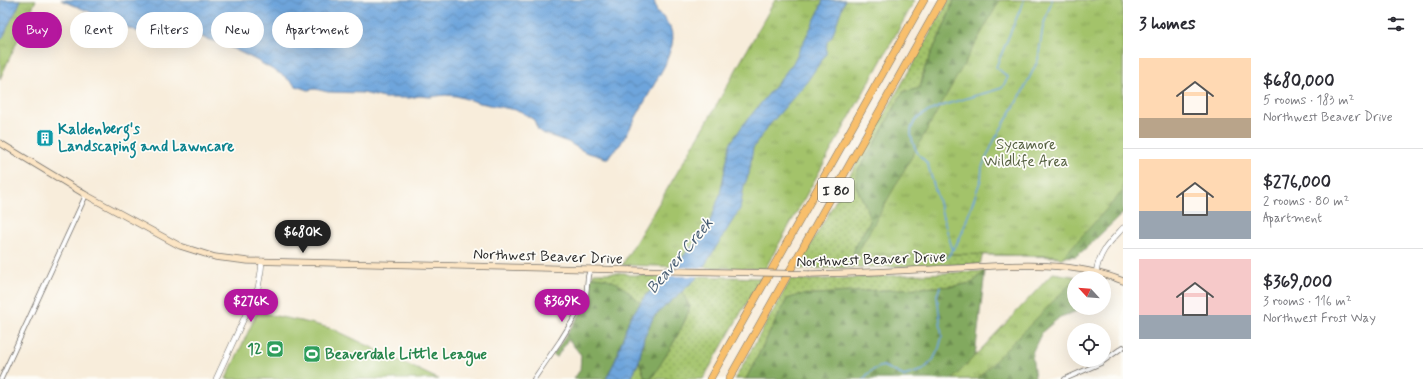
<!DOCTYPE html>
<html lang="en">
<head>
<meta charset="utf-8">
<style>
	body { margin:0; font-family:Mynerve,sans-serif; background:#f7f7f7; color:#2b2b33; height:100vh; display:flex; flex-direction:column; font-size:15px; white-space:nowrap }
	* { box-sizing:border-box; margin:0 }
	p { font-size:13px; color:#7c7c81 }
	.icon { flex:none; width:22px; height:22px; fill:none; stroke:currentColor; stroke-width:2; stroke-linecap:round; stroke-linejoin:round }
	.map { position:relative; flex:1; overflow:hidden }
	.panel { display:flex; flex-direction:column; background:#fff; width:300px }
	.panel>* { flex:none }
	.hud { position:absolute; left:12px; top:12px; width:380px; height:36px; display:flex; gap:8px }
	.needle { width:26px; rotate:296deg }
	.fabs { position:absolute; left:1067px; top:271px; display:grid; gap:8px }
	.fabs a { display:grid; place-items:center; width:44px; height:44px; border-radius:50%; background:#fff; box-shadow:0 4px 16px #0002; font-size:20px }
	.price { position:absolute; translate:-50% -34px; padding:0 9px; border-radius:14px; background:#b5179e; color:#fff; font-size:13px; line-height:26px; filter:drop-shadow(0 1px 2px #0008) }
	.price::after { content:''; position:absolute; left:50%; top:24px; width:12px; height:9px; margin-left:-6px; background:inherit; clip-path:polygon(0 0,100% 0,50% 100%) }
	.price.current { background:#222; color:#fff }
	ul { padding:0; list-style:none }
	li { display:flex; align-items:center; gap:12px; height:100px; padding:0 16px }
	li+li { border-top:1px solid #e1e1e2 }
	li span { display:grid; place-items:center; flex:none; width:112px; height:80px; border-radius:0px; color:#555 }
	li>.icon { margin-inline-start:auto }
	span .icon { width:48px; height:48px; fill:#fffc; stroke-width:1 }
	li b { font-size:17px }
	h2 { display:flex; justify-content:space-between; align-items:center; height:48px; padding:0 16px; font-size:17px }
	.tag { padding:0 14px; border-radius:18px; background:#fff; box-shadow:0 4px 16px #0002; font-size:14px; line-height:36px }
	.tag.current { background:#b5179e; color:#fff }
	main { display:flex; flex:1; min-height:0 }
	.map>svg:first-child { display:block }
</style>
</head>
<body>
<main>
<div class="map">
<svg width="1123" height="379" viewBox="0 0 1123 379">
	<defs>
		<pattern id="grass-dots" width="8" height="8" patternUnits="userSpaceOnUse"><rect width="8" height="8" fill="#a3c36b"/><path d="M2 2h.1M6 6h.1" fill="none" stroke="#859f58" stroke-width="1.8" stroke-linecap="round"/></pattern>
		<pattern id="forest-firs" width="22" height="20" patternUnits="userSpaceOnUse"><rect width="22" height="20" fill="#82a95f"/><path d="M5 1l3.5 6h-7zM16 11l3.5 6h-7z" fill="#6b8a4f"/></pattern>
		<pattern id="park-tufts" width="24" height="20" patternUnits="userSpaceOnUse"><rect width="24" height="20" fill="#a3c36b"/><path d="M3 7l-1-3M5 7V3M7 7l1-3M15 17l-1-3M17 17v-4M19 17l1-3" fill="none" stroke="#859f58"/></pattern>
		<pattern id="water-waves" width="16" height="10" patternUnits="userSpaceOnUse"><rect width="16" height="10" fill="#6ea5dc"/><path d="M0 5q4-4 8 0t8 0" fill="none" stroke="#5b87b3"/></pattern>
	</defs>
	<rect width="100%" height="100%" fill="#fdfcf7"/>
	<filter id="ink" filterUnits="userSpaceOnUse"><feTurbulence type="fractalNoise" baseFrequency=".025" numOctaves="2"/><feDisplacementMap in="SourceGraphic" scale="8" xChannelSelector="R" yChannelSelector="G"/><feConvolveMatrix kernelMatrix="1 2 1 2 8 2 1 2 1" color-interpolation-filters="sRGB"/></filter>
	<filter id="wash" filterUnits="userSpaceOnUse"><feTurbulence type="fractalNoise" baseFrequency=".012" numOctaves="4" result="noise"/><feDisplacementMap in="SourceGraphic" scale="16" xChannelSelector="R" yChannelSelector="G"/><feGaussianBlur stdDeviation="0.9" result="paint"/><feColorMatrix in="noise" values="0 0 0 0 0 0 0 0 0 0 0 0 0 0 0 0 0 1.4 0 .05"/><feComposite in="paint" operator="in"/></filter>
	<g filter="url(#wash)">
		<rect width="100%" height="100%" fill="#f8eddb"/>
		<path fill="url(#grass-dots)" stroke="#67774b" d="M949,0H954L945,24L925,67L920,88L874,145L857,172L856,186L868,211L870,222L857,242L955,254H983L980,264L797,269Z
			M985,271L972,283L954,286L799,295L787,299L746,379H735L791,279L808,280Z
			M594,273H625L628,275L666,276L645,296L641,303C626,290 612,277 591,277Z
			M698,276L761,278L703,379H631L639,361L645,378L674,342L685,320L690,307L682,292Z"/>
		<path fill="url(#forest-firs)" stroke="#566a45" d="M954,0H1123V213L1085,249L1076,256L1063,257L955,254L853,253L857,242L870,222L868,211L856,186L857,172L874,145L903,92L920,88L925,67L945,24Z
			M985,271L975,356L966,365L1071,276L1080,278H1074V308H1086L1060,317L1042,332L1032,353L1035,379H746L787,299L799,295L954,286L972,283Z
			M591,277C616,277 624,288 641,303L629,320L615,361L606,379H574L580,370L581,355L568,339L557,357L553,355L581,313L589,293Z
			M682,292L690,307C681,333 666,355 652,378H645L639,361L644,337L654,316L667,304Z"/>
		<path fill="url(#park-tufts)" stroke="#67774b" d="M0,0H36L0,79Z
			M775,0H915L765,269L622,265L703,129Z
			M1000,0H1123V191L1061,259L1057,256L955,254H857Z
			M1053,273L1077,277L1074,278V280L977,379H953Z"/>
		<path fill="#a3c36b" stroke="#67774b" d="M258,311L271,315L310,323L333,329L438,379H226Z"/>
		<path fill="url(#water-waves)" stroke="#4c6884" d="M0,0H21C18,8 15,13 11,20C7,27 6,35 0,40Z
			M61,0H654L657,13L663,17L670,27L673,37L672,45L665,65L629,130L620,145L612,152L608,158H605L585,152L568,142L542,133L538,130L534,120L520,111L480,103L456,96L445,95L430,97L419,96L410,98H384L363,93L328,92L315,89L308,90L296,86L284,76L256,60L221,43L206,39L180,25L176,24C168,29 162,37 153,38Z
			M823,0H845L832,36L827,42L826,54L806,83L766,129L753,148L749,174L744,186L740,209L696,279L654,316L644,337L639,361L631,379H606L615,361L629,320L645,296L660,283L706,230L713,214L720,194L730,144L743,125L775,86L793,63L819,11Z"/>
		<path fill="#f8eddb" d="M671,267L706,268L700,276H664Z"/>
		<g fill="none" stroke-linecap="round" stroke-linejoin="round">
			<path stroke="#6ea5dc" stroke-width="1.5" d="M953,248H952L928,165C926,161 923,159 920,156C916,152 911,139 911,133C911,130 913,124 915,121C927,106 982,95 1002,88L1008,77L996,67L1024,0
				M947,258L956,245L962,233L981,179L982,167L994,141L1023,91L1038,60L1043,26L1052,0
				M864,379C868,372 875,368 883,366L904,376L923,370L933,360L939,348L942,337L937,295L940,287"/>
		</g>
	</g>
	<g filter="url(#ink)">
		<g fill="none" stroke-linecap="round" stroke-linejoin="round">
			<defs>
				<path id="minor" d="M1,379L86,195
					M534,379L560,341L583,304L586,296L588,276L590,269
					M1065,379L1101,363L1123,347"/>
				<path id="tertiary" d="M1096,273C1099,252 1109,243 1123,228
					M216,379L258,288L261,271L262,261"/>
				<path id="secondary" d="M0,143L86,195L180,246L215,257L248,261L631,270
					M810,274C859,273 909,270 958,268C1013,265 1071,260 1123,281"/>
				<path id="motorway" d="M710,379L924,0
					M729,379L942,0"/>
			</defs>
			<use href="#minor" stroke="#736f69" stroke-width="5.5"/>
			<use href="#tertiary" stroke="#736f69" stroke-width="6"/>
			<use href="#secondary" stroke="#736f69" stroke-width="7"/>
			<use href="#motorway" stroke="#736f69" stroke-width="8"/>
			<use href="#minor" stroke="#fff" stroke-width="4"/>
			<use href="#tertiary" stroke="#fff" stroke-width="5"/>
			<use href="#secondary" stroke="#fce5c4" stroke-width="5.5"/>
			<use href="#motorway" stroke="#f8bf6c" stroke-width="7"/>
			<defs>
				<path id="secondary-bridge" d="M631,270L810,274"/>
			</defs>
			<use href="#secondary-bridge" stroke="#736f69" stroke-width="7" stroke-linecap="butt"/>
			<use href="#secondary-bridge" stroke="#fce5c4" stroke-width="5.5"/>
		</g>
	</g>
	<defs>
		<symbol id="building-square" viewBox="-11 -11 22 22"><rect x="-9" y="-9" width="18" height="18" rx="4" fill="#0f9aa8" stroke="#fdfcf7"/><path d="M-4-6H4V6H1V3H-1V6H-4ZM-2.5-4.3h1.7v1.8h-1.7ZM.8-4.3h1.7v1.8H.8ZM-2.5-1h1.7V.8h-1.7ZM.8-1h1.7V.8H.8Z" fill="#fff"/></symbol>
		<symbol id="stadium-square" viewBox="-11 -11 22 22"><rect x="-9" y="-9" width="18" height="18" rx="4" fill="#2e9e5b" stroke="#fdfcf7"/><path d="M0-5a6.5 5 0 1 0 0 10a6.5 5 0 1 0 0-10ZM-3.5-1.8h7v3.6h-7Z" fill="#fff"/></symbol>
	</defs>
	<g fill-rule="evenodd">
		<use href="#building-square" x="35" y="128" width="20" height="20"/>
		<use href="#stadium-square" x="265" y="339" width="20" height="20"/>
		<use href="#stadium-square" x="302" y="344" width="20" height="20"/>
	</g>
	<g text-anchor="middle" stroke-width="3.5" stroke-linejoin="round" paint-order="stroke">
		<rect fill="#fdfcf7" stroke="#6a6a68" stroke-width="1" x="818" y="178" width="36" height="24" rx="3"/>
		<g font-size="14" font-weight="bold" fill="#2b2b2b">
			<text x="836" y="195">I 80</text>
		</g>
		<g font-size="15" font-weight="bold" fill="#0d838f" stroke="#fdfcf7" text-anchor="start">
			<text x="58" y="134">Kaldenberg's<tspan x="58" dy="17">Landscaping and Lawncare</tspan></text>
		</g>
		<g font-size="15" fill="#556041" stroke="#fdfcf7">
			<text x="1026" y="149">Sycamore<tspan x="1026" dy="17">Wildlife Area</tspan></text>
		</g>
		<g font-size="15" fill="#2b2b2b" stroke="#fdfcf7">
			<text transform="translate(548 256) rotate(2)" y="5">Northwest Beaver Drive</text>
			<text transform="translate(871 259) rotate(-2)" y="5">Northwest Beaver Drive</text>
		</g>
		<g font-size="15" font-weight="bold" fill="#27864d" stroke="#fdfcf7" text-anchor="end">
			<text x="262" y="354">12</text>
			<text x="325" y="359" text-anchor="start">Beaverdale Little League</text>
		</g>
		<g font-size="16" font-style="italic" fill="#465c72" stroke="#fdfcf7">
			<text transform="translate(679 255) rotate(-50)" y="6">Beaver Creek</text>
		</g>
	</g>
</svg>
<div class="fabs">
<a><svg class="needle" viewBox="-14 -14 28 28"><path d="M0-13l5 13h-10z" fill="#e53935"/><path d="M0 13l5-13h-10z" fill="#7c7c81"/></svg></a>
<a><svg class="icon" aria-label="locate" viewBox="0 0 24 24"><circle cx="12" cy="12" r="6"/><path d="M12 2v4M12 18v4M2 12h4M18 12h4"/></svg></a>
</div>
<b class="price current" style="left:303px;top:254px">$680K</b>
<b class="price" style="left:251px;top:323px">$276K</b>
<b class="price" style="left:562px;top:323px">$369K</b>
<div class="hud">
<a class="tag current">Buy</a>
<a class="tag">Rent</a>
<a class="tag">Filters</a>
<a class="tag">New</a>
<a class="tag">Apartment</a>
</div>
</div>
<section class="panel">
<h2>3 homes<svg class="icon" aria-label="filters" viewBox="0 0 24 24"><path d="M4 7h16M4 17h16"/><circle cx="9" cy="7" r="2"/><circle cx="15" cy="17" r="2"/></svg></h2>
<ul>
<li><span style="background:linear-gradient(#ffd9b3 75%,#b9a48a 0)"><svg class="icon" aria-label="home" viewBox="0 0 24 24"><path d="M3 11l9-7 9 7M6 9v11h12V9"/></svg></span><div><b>$680,000</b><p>5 rooms · 183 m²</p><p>Northwest Beaver Drive</p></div></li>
<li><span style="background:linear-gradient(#ffd9b3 65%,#9aa5b1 0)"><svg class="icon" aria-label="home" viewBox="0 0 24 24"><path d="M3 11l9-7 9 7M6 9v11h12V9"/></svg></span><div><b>$276,000</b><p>2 rooms · 80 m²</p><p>Apartment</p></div></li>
<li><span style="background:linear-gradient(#f6c9c9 70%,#9aa5b1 0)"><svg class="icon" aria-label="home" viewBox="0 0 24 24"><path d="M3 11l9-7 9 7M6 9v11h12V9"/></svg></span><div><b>$369,000</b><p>3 rooms · 116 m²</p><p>Northwest Frost Way</p></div></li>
</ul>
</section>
</main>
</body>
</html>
